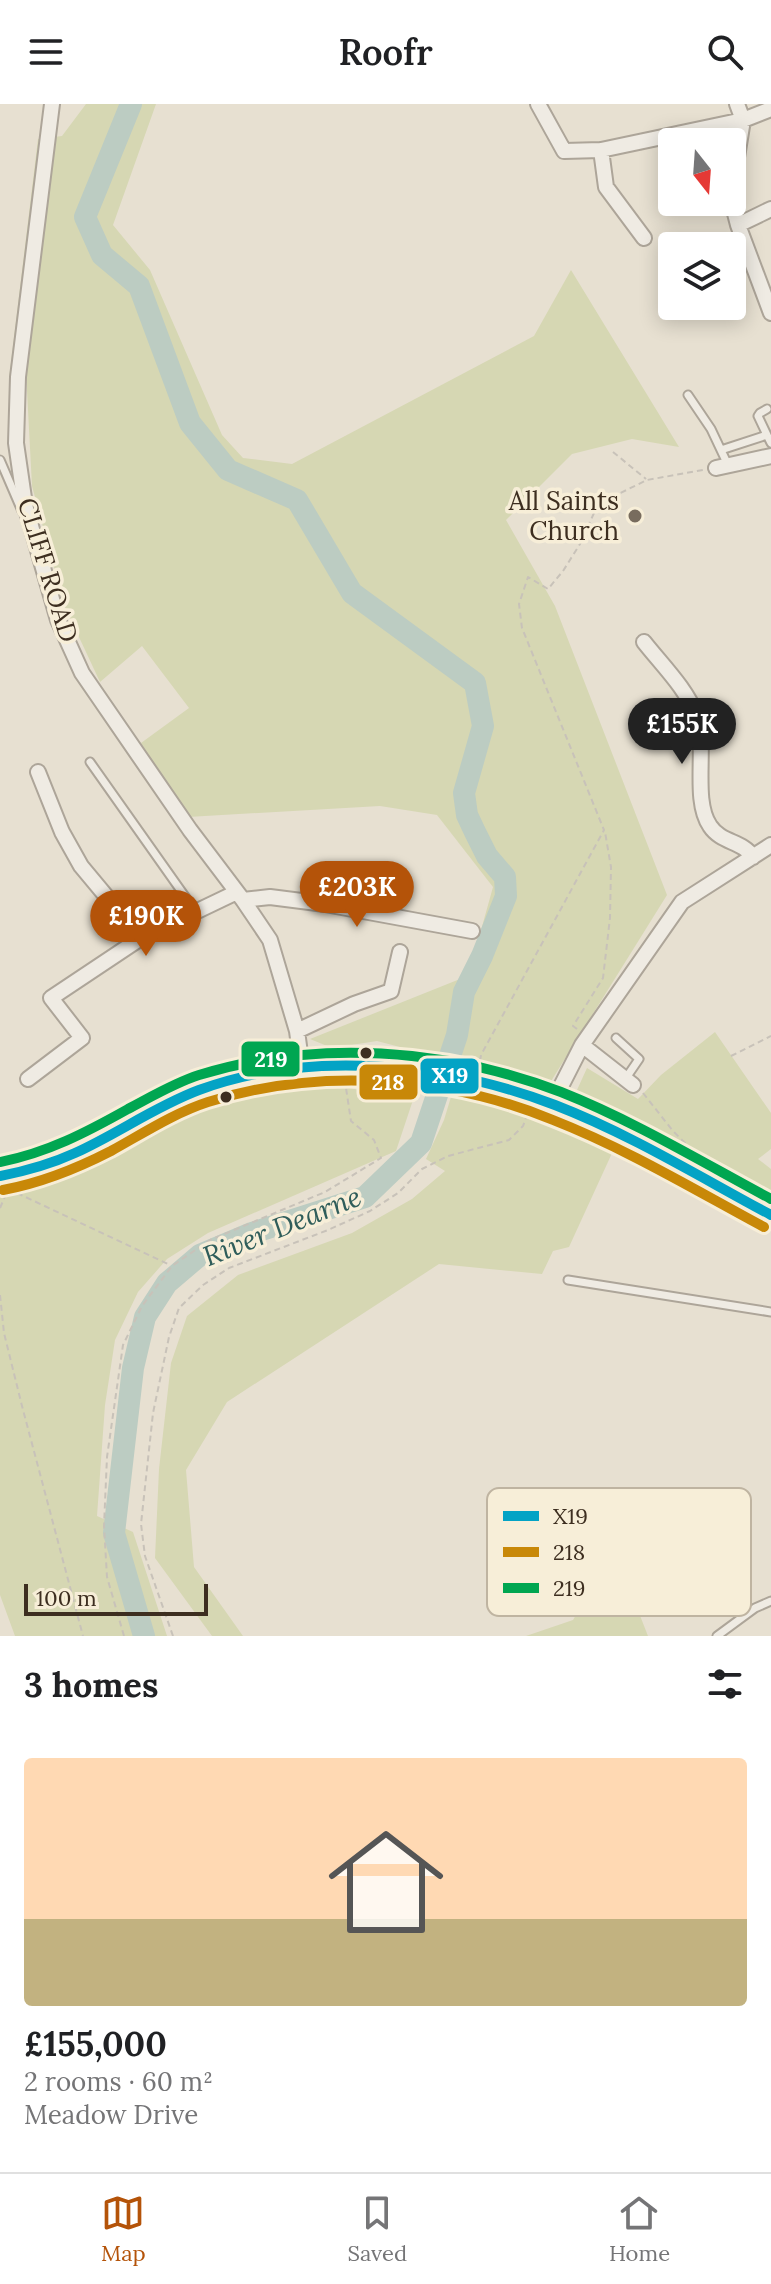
<!DOCTYPE html>
<html lang="en">
<head>
<meta charset="utf-8">
<style>
	body { margin:0; font-family:Lora,serif; background:#f2f2f2; color:#202124; height:100vh; display:flex; flex-direction:column; font-size:30px; white-space:nowrap }
	* { box-sizing:border-box; margin:0 }
	p { font-size:26px; color:#757577 }
	.icon { flex:none; width:44px; height:44px; fill:none; stroke:currentColor; stroke-width:2; stroke-linecap:round; stroke-linejoin:round }
	.map { position:relative; height:1532px; overflow:hidden }
	.sheet { display:flex; flex-direction:column; background:#fff; flex:1 }
	.sheet>* { flex:none }
	.needle { width:52px; rotate:163deg }
	.buttons { position:absolute; left:658px; top:24px; display:grid; gap:16px }
	.buttons a { display:grid; place-items:center; width:88px; height:88px; border-radius:8px; background:#fff; box-shadow:0 4px 20px #0003; font-size:40px }
	.scale { position:absolute; left:24px; bottom:20px; width:184px; box-sizing:border-box; padding-left:8px; border:4px solid #3d2e20; border-top:0; font-size:22px; line-height:28px; white-space:nowrap; color:#3d2e20; -webkit-text-stroke:6px #f7eed8; paint-order:stroke }
	.price { position:absolute; translate:-50% -68px; padding:0 18px; border-radius:28px; background:#b45309; color:#fff; font-size:26px; line-height:52px; filter:drop-shadow(0 2px 4px #0008) }
	.price::after { content:''; position:absolute; left:50%; top:48px; width:24px; height:18px; margin-left:-12px; background:inherit; clip-path:polygon(0 0,100% 0,50% 100%) }
	.price.on { background:#222; color:#fff }
	ul { padding:0; list-style:none }
	li { display:grid; align-content:center; gap:16px; height:424px; padding:0 24px }
	li span { display:grid; place-items:center; height:248px; border-radius:8px; color:#555 }
	li>.icon { margin-inline-start:auto }
	span .icon { width:144px; height:144px; fill:#fffc; stroke-width:1 }
	li b { font-size:34px }
	h2 { display:flex; justify-content:space-between; align-items:center; height:96px; padding:0 24px; font-size:34px }
	header { display:flex; justify-content:space-between; align-items:center; height:104px; padding:0 24px; background:#fff; font-size:36px; font-weight:600 }
	.tabs { display:flex; justify-content:space-around; align-items:center; height:112px; border-top:2px solid #e0e0e0; background:#fff; font-size:22px; color:#757577 }
	.tabs a { display:grid; justify-items:center; gap:4px }
	.tabs .on { color:#b45309 }
	.map>svg:first-child { display:block }
</style>
</head>
<body>
<header><svg class="icon" aria-label="menu" viewBox="0 0 24 24"><path d="M4 6h16M4 12h16M4 18h16"/></svg>Roofr<svg class="icon" aria-label="search" viewBox="0 0 24 24"><circle cx="10" cy="10" r="6"/><path d="M15 15l6 6"/></svg></header>
<div class="map">
<svg width="771" height="1532" viewBox="0 0 771 1532">
	<rect width="100%" height="100%" fill="#e7e0d1"/>
	<path fill="#d6d7b3" d="M86,0H156L113,121L150,166L222,331L243,354L292,360L534,232L571,166L679,343L632,335L572,350L506,416L555,502L667,791L548,982L377,937L332,944L310,935L460,875L478,837L493,783L437,711L380,702L188,713L141,639L189,604L142,542L100,578L64,501L32,382L26,268L9,275L38,35L62,32Z
		M715,928L771,1009V1045L758,1055L771,1065V1091L577,986L587,964L638,995L661,971Z
		M333,981L413,996L396,1047L208,1129L167,1155L138,1188L115,1236L105,1301L97,1412L133,1428L167,1532H15L0,1491V1079L149,1018L204,998Z
		M454,983L547,1011L613,1047L569,1143L553,1147L542,1170L439,1160L227,1298L186,1366L194,1463L243,1532H212L155,1454L159,1365L171,1259L187,1212L238,1171L352,1129L412,1095L445,1067L426,1055L444,1016Z
		M617,1453L648,1532H526L573,1516L607,1458Z"/>
	<g fill="none" stroke-linecap="round" stroke-linejoin="round">
		<path stroke="#bcccc2" stroke-width="22" d="M131,0L85,113L102,151L139,182L190,319L228,366L297,396L352,489L475,579L483,622L464,689L467,711L475,728L487,752L505,773L506,792L482,852L464,888L457,931L421,1039L365,1093L252,1129L200,1151L167,1179L145,1213L133,1264L114,1429L144,1532"/>
		<defs>
			<path id="lane" d="M688,291L711,325L728,361
				M767,331L758,312L760,309L767,305
				M721,346L767,331L771,339
				M0,356L22,407
				M90,658L196,808
				M616,934L639,955L626,974
				M568,1176L771,1208
				M717,1532L755,1504L771,1497"/>
			<path id="street" d="M52,0L18,273L16,339L25,401L58,516L82,569L190,726L243,796L270,836L297,927L302,964
				M538,0L564,47L601,46L743,16L771,5
				M601,46L606,83L644,134
				M732,84L743,16L737,0
				M732,98L738,121L771,209
				M738,121L771,105
				M716,364L771,352
				M644,538C662,561 687,585 697,613C707,643 692,696 710,722C721,739 743,737 753,753
				M38,668L62,728L81,762L141,834
				M243,796L270,793L325,800L472,827
				M297,927L354,900L391,887L400,848
				M582,941L633,981
				M28,975L82,934L51,894L141,834L237,788
				M552,1000L582,941L682,798L771,741"/>
			<path id="highway" d="M0,1072C71,1064 133,1012 199,986C307,946 449,960 555,1001C630,1031 700,1073 771,1111"/>
		</defs>
		<use href="#lane" stroke="#ada599" stroke-width="11"/>
		<use href="#street" stroke="#ada599" stroke-width="18"/>
		<use href="#highway" stroke="#928b80" stroke-width="30"/>
		<path stroke="#c8c2b9" stroke-width="2" stroke-dasharray="6 4" stroke-linecap="butt" d="M613,348L646,375
			M577,925L573,922L603,874L610,814L611,763L605,728
			M731,952L771,932
			M480,957L481,951L604,726L522,524L519,500L528,473L548,485L563,467L580,440L594,409L604,397L647,376L703,366
			M643,989L673,1027L691,1045
			M17,1089L170,1161
			M0,1104L6,1090
			M0,1191L4,1229L22,1302L83,1532
			M124,1532L107,1473L104,1422L107,1353L123,1241L142,1202L172,1162L210,1136L325,1088L381,1054L374,1036L351,1017L346,984
			M173,1532L145,1452L141,1420L153,1309L169,1233L179,1204L203,1181L229,1164L328,1126L370,1107L398,1089L422,1065L448,1052L509,1036L523,1022L527,1011"/>
		<use href="#lane" stroke="#efebe3" stroke-width="7"/>
		<use href="#street" stroke="#efebe3" stroke-width="14"/>
		<use href="#highway" stroke="#dad1c2" stroke-width="26"/>
		<defs>
			<path id="bus-1" d="M0,1072C26,1067 51,1060 75,1049C117,1030 156,1002 199,986C311,945 445,959 555,1001C630,1030 700,1073 771,1111"/>
			<path id="bus-2" d="M3,1086C41,1079 76,1065 111,1047C142,1030 174,1009 208,998C319,963 446,972 553,1016C627,1045 695,1086 764,1123"/>
			<path id="bus-3" d="M0,1058C47,1049 87,1028 128,1005C151,993 174,979 199,971C317,935 446,944 561,988C634,1017 702,1058 771,1095"/>
		</defs>
		<use href="#bus-1" stroke="#f7eed8" stroke-width="16"/>
		<use href="#bus-2" stroke="#f7eed8" stroke-width="16"/>
		<use href="#bus-3" stroke="#f7eed8" stroke-width="16"/>
		<use href="#bus-1" stroke="#03a3c5" stroke-width="10"/>
		<use href="#bus-2" stroke="#c88808" stroke-width="10"/>
		<use href="#bus-3" stroke="#00a651" stroke-width="10"/>
	</g>
	<circle fill="#786c5e" stroke="#f7eed8" stroke-width="3" cx="635" cy="412" r="8"/>
	<g fill="#3d2e20" stroke="#f7eed8" stroke-width="3">
		<circle cx="366" cy="949" r="7"/>
		<circle cx="226" cy="993" r="7"/>
	</g>
	<g text-anchor="middle" stroke-width="7" stroke-linejoin="round" paint-order="stroke">
		<g font-size="26" fill="#3d2e20" stroke="#f7eed8" text-anchor="end">
			<text x="619" y="406">All Saints<tspan x="619" dy="30">Church</tspan></text>
		</g>
		<g font-size="26" fill="#3d2e20" stroke="#f7eed8">
			<text transform="translate(48 466) rotate(73)" y="9">CLIFF ROAD</text>
		</g>
		<g font-size="28" font-style="italic" fill="#2f5d5a" stroke="#f7eed8">
			<text transform="translate(282 1122) rotate(-22)" y="10">River Dearne</text>
		</g>
	</g>
	<rect x="487" y="1384" width="264" height="128" rx="12" fill="#f7eed8" stroke="#bfb4a1" stroke-width="2"/>
	<rect x="503" y="1407" width="36" height="10" fill="#03a3c5"/>
	<rect x="503" y="1443" width="36" height="10" fill="#c88808"/>
	<rect x="503" y="1479" width="36" height="10" fill="#00a651"/>
	<g font-size="22" fill="#3d2e20">
		<text x="553" y="1420">X19</text>
		<text x="553" y="1456">218</text>
		<text x="553" y="1492">219</text>
	</g>
	<g stroke="#f7eed8" stroke-width="3">
		<rect x="240" y="936" width="61" height="38" rx="8" fill="#00a651"/>
		<rect x="419" y="953" width="61" height="38" rx="8" fill="#03a3c5"/>
		<rect x="358" y="959" width="61" height="38" rx="8" fill="#c88808"/>
	</g>
	<g font-size="22" text-anchor="middle" font-weight="bold" fill="#fff">
		<text x="271" y="963">219</text>
		<text x="450" y="979">X19</text>
		<text x="388" y="986">218</text>
	</g>
</svg>
<div class="buttons">
<a><svg class="needle" viewBox="-14 -14 28 28"><path d="M0-13l5 13h-10z" fill="#e53935"/><path d="M0 13l5-13h-10z" fill="#757577"/></svg></a>
<a><svg class="icon" aria-label="layers" viewBox="0 0 24 24"><path d="M12 4l9 5-9 5-9-5zM3 14l9 5 9-5"/></svg></a>
</div>
<div class="scale">100 m</div>
<b class="price on" style="left:682px;top:662px">£155K</b>
<b class="price" style="left:357px;top:825px">£203K</b>
<b class="price" style="left:146px;top:854px">£190K</b>
</div>
<section class="sheet">
<h2>3 homes<svg class="icon" aria-label="filters" viewBox="0 0 24 24"><path d="M4 7h16M4 17h16"/><circle cx="9" cy="7" r="2"/><circle cx="15" cy="17" r="2"/></svg></h2>
<ul>
<li><span style="background:linear-gradient(#ffd9b3 65%,#c2b280 0)"><svg class="icon" aria-label="home" viewBox="0 0 24 24"><path d="M3 11l9-7 9 7M6 9v11h12V9"/></svg></span><div><b>£155,000</b><p>2 rooms · 60 m²</p><p>Meadow Drive</p></div></li>
</ul>
</section>
<nav class="tabs">
<a class="on"><svg class="icon" aria-label="map" viewBox="0 0 24 24"><path d="M3 6l6-2 6 2 6-2v14l-6 2-6-2-6 2zM9 4v14M15 6v14"/></svg>Map</a>
<a><svg class="icon" aria-label="saved" viewBox="0 0 24 24"><path d="M7 4h10v16l-5-4-5 4z"/></svg>Saved</a>
<a><svg class="icon" aria-label="home" viewBox="0 0 24 24"><path d="M3 11l9-7 9 7M6 9v11h12V9"/></svg>Home</a>
</nav>
</body>
</html>
